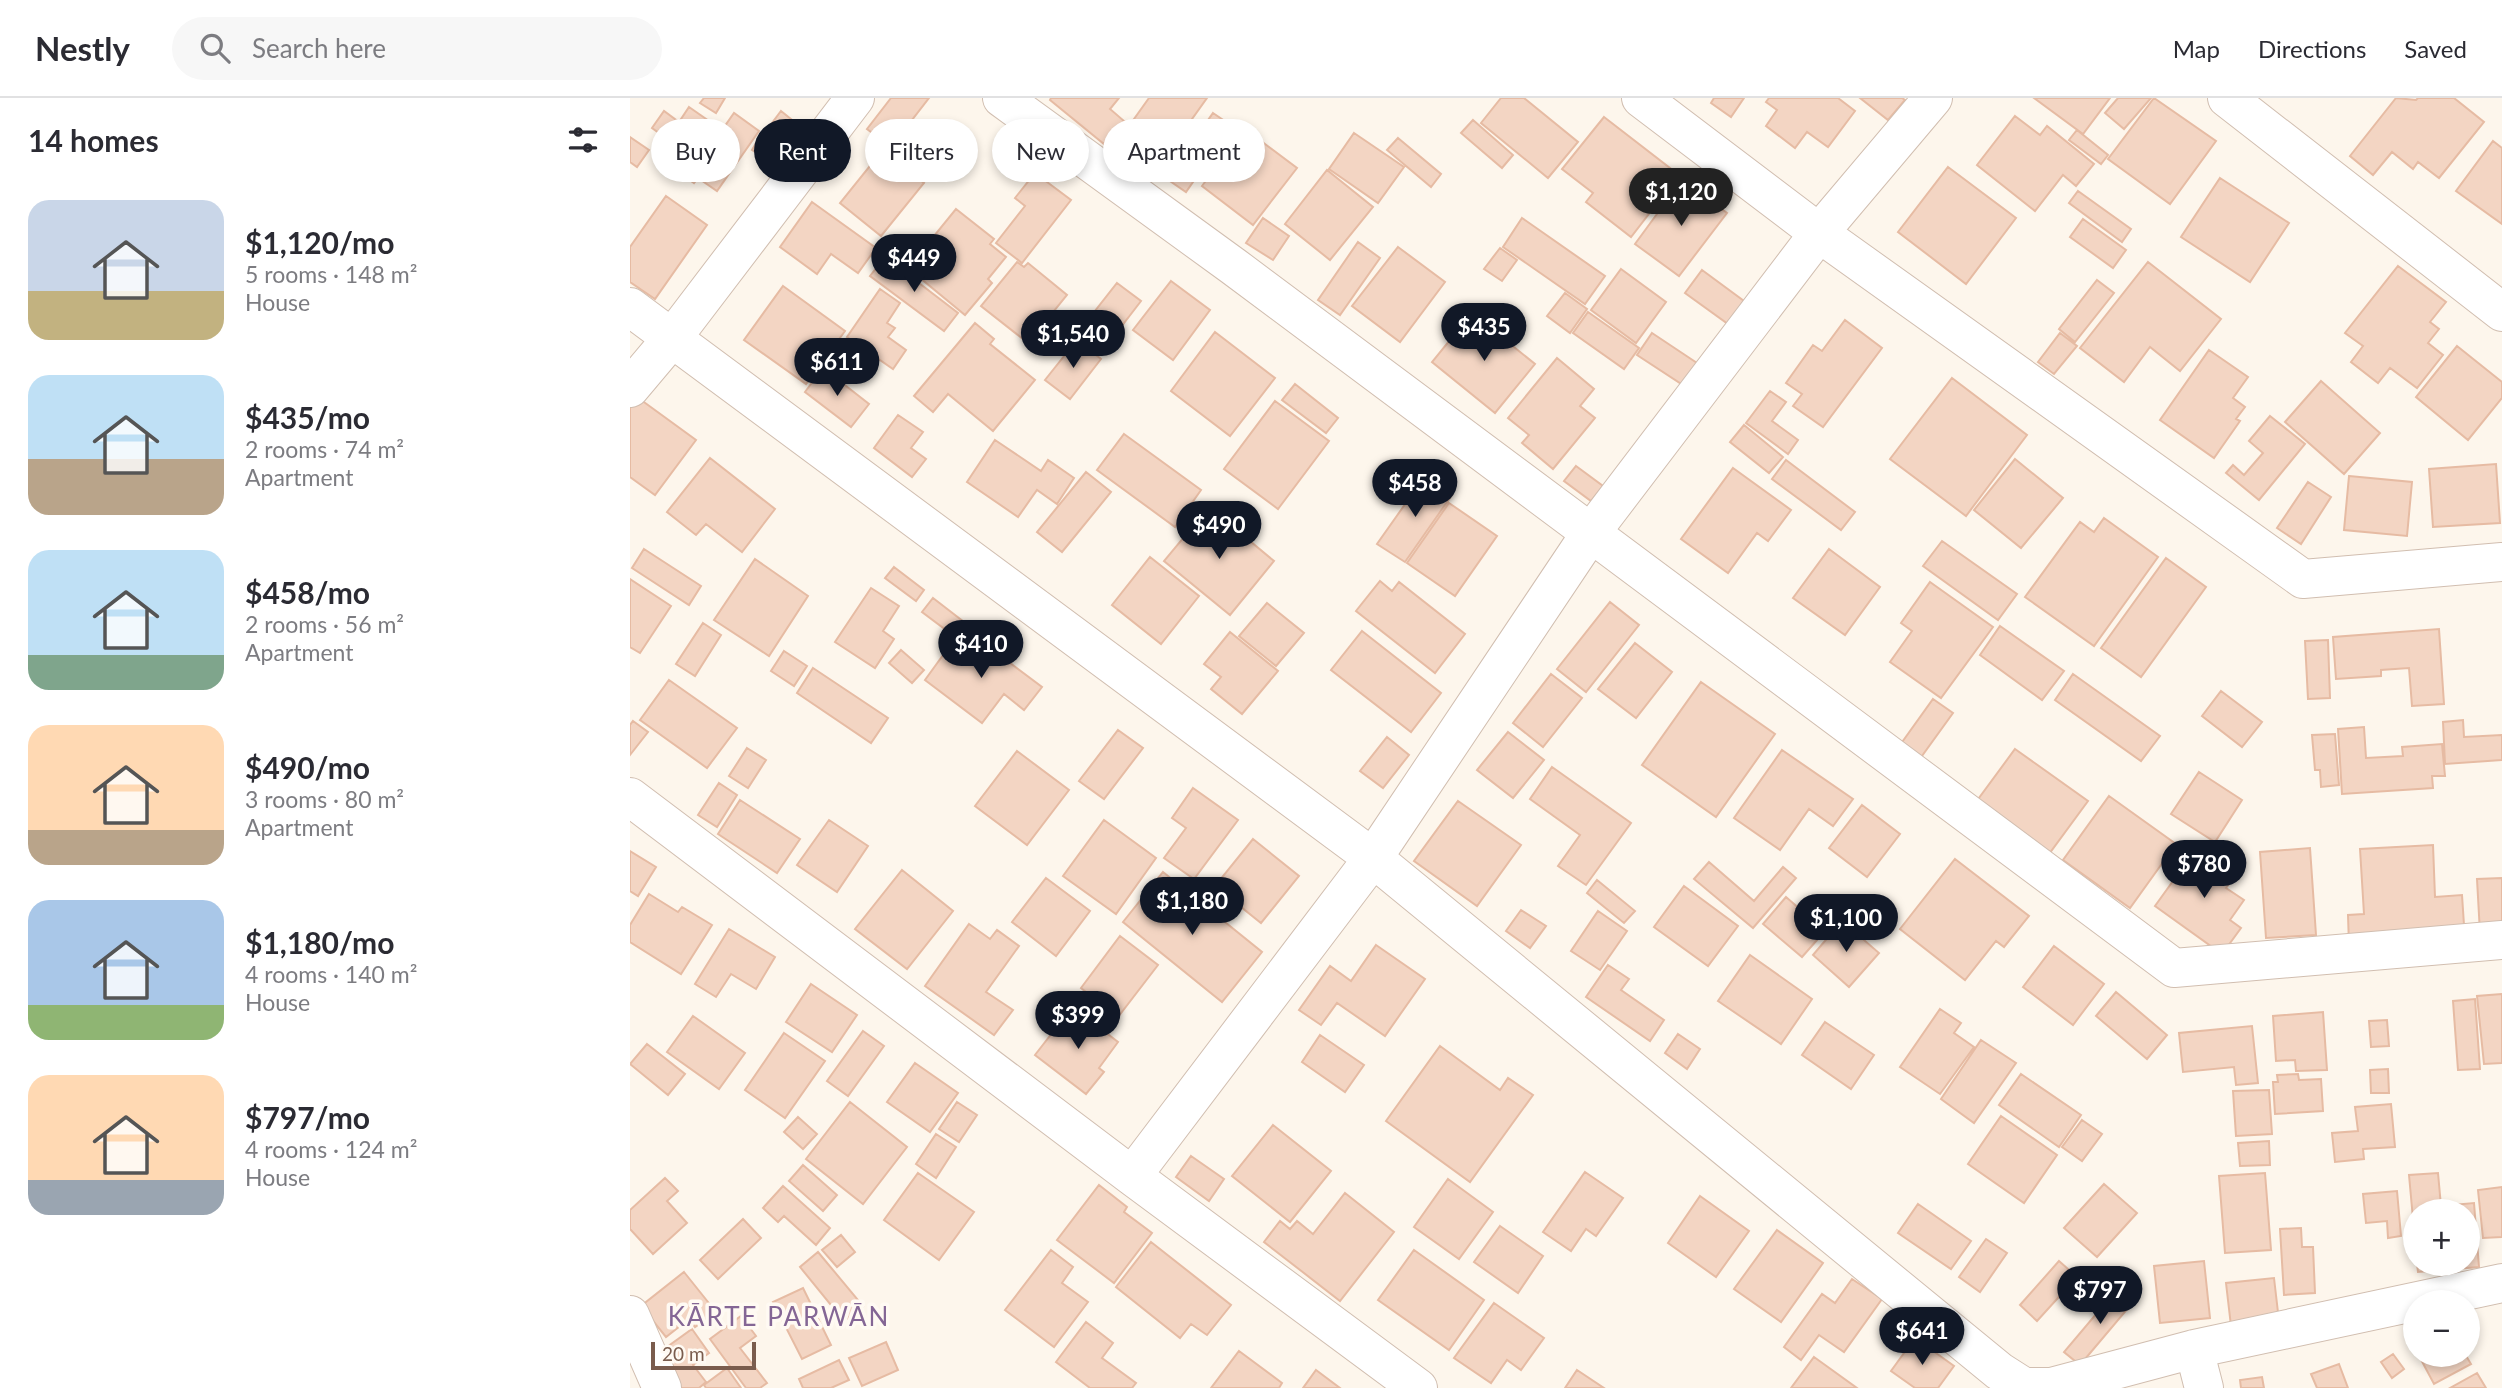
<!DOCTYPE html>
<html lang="en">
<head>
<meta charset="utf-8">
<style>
	body { margin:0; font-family:Lato,sans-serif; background:#f7f7f7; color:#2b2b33; height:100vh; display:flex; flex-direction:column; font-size:26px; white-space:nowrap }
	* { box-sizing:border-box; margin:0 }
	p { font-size:23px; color:#7c7c81 }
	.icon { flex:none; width:38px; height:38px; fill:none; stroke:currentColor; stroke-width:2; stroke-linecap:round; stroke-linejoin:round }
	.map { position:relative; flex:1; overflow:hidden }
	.sheet { display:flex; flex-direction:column; background:#fff; width:630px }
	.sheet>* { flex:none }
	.banner { position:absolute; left:21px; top:21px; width:665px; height:63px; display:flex; gap:14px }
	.buttons { position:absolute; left:1773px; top:1101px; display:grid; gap:14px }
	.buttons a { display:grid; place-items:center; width:77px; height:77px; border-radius:50%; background:#fff; box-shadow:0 4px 10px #0003; font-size:35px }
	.scale { position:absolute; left:21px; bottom:18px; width:105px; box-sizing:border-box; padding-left:7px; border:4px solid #7a5c4d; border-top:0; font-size:19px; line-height:24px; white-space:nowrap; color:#7a5c4d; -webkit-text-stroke:5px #fffaf3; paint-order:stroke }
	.price { position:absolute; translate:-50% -60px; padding:0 16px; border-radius:24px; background:#111827; color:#fff; font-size:23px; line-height:46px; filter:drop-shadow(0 2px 4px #0008) }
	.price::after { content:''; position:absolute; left:50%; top:42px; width:21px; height:16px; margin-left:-10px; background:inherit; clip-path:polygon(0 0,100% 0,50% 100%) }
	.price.current { background:#222; color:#fff }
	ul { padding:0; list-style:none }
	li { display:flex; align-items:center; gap:21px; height:175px; padding:0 28px }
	li span { display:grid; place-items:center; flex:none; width:196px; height:140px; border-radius:21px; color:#555 }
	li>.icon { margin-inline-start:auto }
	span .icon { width:84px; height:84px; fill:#fffc; stroke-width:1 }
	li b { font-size:30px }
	h2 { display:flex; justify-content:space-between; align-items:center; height:84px; padding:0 28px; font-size:30px }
	.pill { padding:0 24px; border-radius:32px; background:#fff; box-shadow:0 4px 10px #0003; font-size:24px; line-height:63px }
	.pill.current { background:#111827; color:#fff }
	header { display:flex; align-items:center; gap:42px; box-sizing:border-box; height:98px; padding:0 35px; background:#fff; border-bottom:2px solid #e1e1e2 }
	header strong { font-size:33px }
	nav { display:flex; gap:38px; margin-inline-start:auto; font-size:24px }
	.search { width:490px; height:63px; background:#f7f7f7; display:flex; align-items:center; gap:18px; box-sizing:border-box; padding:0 24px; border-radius:38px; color:#7c7c81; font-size:26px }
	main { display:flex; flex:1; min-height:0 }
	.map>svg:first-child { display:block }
</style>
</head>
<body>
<header>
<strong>Nestly</strong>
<div class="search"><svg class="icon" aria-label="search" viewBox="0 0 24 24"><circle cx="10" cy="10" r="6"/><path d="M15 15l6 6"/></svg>Search here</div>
<nav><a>Map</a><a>Directions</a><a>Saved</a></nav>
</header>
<main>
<section class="sheet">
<h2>14 homes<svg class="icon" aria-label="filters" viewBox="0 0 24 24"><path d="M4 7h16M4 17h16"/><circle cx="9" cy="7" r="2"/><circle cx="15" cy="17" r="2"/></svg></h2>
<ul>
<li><span style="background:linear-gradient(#c9d6e8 65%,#c2b280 0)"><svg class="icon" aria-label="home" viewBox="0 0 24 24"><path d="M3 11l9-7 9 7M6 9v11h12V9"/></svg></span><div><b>$1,120/mo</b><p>5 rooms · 148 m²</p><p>House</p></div></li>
<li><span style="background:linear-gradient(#bfe0f5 60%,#b9a48a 0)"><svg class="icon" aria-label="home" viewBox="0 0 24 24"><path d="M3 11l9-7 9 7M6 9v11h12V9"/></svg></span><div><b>$435/mo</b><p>2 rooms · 74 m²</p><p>Apartment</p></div></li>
<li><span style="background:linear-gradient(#bfe0f5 75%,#7fa58c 0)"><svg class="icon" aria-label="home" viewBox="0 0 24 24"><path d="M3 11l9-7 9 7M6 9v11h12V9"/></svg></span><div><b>$458/mo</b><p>2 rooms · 56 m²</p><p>Apartment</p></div></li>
<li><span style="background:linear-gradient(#ffd9b3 75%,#b9a48a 0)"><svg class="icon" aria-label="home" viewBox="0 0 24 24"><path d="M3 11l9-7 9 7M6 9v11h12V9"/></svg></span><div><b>$490/mo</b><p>3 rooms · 80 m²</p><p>Apartment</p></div></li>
<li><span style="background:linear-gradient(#a9c7e8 75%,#8fb573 0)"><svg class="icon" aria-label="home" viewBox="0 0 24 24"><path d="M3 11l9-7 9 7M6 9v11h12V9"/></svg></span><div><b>$1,180/mo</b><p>4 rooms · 140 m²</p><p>House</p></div></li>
<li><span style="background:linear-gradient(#ffd9b3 75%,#9aa5b1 0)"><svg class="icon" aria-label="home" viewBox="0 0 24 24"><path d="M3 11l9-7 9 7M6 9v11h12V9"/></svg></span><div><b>$797/mo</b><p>4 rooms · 124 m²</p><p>House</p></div></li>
</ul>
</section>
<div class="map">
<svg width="1872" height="1290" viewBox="0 0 1872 1290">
	<rect width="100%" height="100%" fill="#fdf6ec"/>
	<path fill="#f3d5c3" stroke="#e6bba3" stroke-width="2" d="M74,0H95L86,15L70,5Z
		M261,0H299L261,49L237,31Z
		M421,0H489L480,11L494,23L474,46L420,2Z
		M519,0H577L527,70L489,42Z
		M871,0H894L948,44L918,80L851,25Z
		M1084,0H1114L1101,19L1081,5Z
		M1139,0H1208L1225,13L1198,49L1177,34L1165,50L1136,28L1147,12L1136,4Z
		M1230,0H1272L1275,2L1258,22Z
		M1404,0H1480L1453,36Z
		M1488,0H1521L1494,31L1475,15Z
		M1524,0L1586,43L1540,106L1478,61Z
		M1766,0L1786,2L1788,0H1824L1854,24L1809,80L1788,64L1783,71L1762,54L1743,77L1720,58Z
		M59,9L92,32L104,15L129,33L87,93L68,80L64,85L26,57L37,41L22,30L34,13L49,24Z
		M151,13L172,30L157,50L136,33Z
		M583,15L602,28L556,94L537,81Z
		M1385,18L1410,37L1417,28L1464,66L1446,88L1433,77L1405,113L1347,67Z
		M974,19L1049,77L1001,139L956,104L963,95L932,71Z
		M843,22L883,57L872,70L831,35Z
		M615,31L667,70L623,127L572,88Z
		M1447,32L1478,57L1471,66L1439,42Z
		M724,35L774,69L748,105L699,71Z
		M131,37L152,51L142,65L122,52Z
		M0,39L19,52L7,69L0,64Z
		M768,40L811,76L801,89L757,52Z
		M1863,43L1872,50V126L1826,93Z
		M252,53L294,85L251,138L210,105Z
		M1318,69L1386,120L1336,186L1268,134Z
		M697,72L743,109L700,162L655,126Z
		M405,75L441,102L392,165L366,145L395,108L385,100Z
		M1590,80L1659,125L1620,184L1551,139Z
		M1052,82L1097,115L1049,178L1005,146Z
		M1448,93L1501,131L1492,144L1439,105Z
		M36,98L77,127L25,201L0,184V149Z
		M182,104L246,150L228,175L201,156L187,176L150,149Z
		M326,111L364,141L360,146L376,159L358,181L362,185L335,217L278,170Z
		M633,120L659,138L643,162L616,145Z
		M892,120L975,178L955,206L873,149Z
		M1453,121L1496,152L1483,170L1440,139Z
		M728,144L750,160L710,217L688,202Z
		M768,149L815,184L770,244L722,208Z
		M870,150L887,162L872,183L854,171Z
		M255,159L328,215L314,233L240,178Z
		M387,164L394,169L398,165L437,197L398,245L351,208Z
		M1518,164L1591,221L1550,273L1520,249L1494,284L1450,250Z
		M1768,168L1816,204L1800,224L1809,231L1798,245L1813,257L1787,290L1760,270L1748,285L1721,264L1733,248L1715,235Z
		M991,171L1036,204L1006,245L961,212Z
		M1072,172L1114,203L1098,226L1055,195Z
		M1467,182L1484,195L1445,244L1429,231Z
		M541,183L580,212L543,262L503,232Z
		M487,185L511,203L474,251L450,232Z
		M153,188L215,233L176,286L114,242Z
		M250,191L270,205L257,225L265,230L258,239L276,252L263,271L217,239Z
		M935,195L957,211L940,235L917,218Z
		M958,214L1009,250L994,271L943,235Z
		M842,215L905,266L865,315L802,264Z
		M1215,222L1252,250L1193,329L1163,308L1172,296L1156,285L1183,247L1192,253Z
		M345,225L364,241L360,246L405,282L363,333L318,296L303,314L284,298Z
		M585,234L645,280L600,338L541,293Z
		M1022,235L1070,267L1056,289L1007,257Z
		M1430,235L1447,248L1424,276L1408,264Z
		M447,242L471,261L440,301L415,282Z
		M1827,248L1872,284V300L1838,342L1786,299Z
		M1579,252L1618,279L1603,300L1615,309L1606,321L1610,323L1584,360L1530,322Z
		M927,260L964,291L950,308L965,320L923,371L892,345L899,337L878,320Z
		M193,270L239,306L221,329L175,294Z
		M1322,280L1397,337L1336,418L1260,361Z
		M1691,283L1750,335L1714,376L1655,324Z
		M665,286L708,320L696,335L652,302Z
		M1140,293L1156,304L1142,323L1168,342L1158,356L1116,325Z
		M7,299L66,342L25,397L0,379V308Z
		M645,303L699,343L648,411L594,371Z
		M268,317L293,334L281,350L296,361L282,379L244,350Z
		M1640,318L1675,346L1629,402L1596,375L1603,367L1614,377L1633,355L1619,343Z
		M1114,327L1153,359L1139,375L1100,344Z
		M494,336L571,392L545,429L467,372Z
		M365,342L411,373L418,362L444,380L427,406L407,392L388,419L337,384Z
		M80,360L145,411L112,454L76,426L66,437L37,414Z
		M1385,361L1433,400L1391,450L1344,412Z
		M1156,362L1225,414L1211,432L1142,381Z
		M1866,366L1870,425L1803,429L1799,371Z
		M946,368L973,388L961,403L934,383Z
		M1103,370L1161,412L1138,443L1127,435L1098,475L1051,441Z
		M456,374L481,394L432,454L407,434Z
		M795,378L822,397L775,464L747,446Z
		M1719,378L1782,384L1777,438L1714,432Z
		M1678,384L1701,399L1671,446L1647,430Z
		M819,405L867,438L825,498L777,465Z
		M579,409L644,463L600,517L534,463Z
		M1474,420L1528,459L1464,548L1395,499L1450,424L1464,434Z
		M1312,443L1387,496L1368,522L1293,468Z
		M14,451L71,488L59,507L2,470Z
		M1199,451L1250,489L1215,537L1163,500Z
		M520,459L569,498L531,546L482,507Z
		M1536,460L1576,489L1511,579L1471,550Z
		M125,461L178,498L139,558L84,522Z
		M264,469L294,492L286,503L255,480Z
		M0,481L41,508L10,555L0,549Z
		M750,483L762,493L769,484L835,536L805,575L726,513Z
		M1300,484L1363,529L1311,600L1260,564L1282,533L1271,525Z
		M241,490L269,508L253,533L264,541L245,570L205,544Z
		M303,500L334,524L324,538L292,514Z
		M980,504L1009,527L956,594L927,571Z
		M637,505L674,535L646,568L609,538Z
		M73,525L91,537L65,578L46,566Z
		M1370,528L1434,573L1412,602L1350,557Z
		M1809,531L1814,606L1782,608L1779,570L1751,572V578L1706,581L1703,539Z
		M732,533L811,595L781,634L701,572Z
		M600,534L648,573L612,616L581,591L591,579L574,566Z
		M324,542L346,558L355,546L412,589L394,612L374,596L352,625L295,582Z
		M1698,542L1700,600L1678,601L1675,543Z
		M1005,545L1042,574L1006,620L968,591Z
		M271,552L294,572L282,585L259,565Z
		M154,553L177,568L164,588L141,573Z
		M183,570L258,620L241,645L167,595Z
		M921,576L952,600L913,649L883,625Z
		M1443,576L1530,638L1511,663L1425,602Z
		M39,582L107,630L77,670L10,622Z
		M1071,584L1145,636L1086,719L1012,667Z
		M1591,593L1632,624L1612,649L1572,618Z
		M1303,601L1323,615L1289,662L1270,647Z
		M1833,622L1834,639L1872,637V662L1815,666L1813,624Z
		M3,623L18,634L0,657V627Z
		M1734,629L1736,660L1773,658L1772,649L1812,646L1815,678H1802L1803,690L1712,696L1708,631Z
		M488,632L513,650L474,701L449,683Z
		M878,634L914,662L883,700L847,672Z
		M1705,636L1709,687L1691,689L1690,672H1685L1682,637Z
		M757,639L779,657L753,690L730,673Z
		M117,650L136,662L118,690L99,678Z
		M1385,651L1458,703L1419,756L1346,704Z
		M1152,652L1223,701L1203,728L1179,711L1150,752L1104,720Z
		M387,653L439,692L397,747L345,708Z
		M922,669L1001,725L956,787L928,768L950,737L900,701Z
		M1569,674L1612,702L1585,744L1541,716Z
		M89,685L107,697L87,729L68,717Z
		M563,690L608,722L564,781L534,760L556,730L542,720Z
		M1479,698L1546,746L1500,810L1433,762Z
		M110,702L170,741L147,775L88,736Z
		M828,703L891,747L847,808L784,763Z
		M1232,707L1270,736L1237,779L1199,750Z
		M199,722L238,748L207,794L167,767Z
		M474,722L526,760L486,816L433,778Z
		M623,741L669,778L631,825L585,788Z
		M1569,747L1608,775L1596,790L1614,802L1600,822L1611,830L1592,856L1525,808Z
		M1803,747L1805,799L1832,797L1835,842L1719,848L1718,817L1734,816L1730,751Z
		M1680,750L1686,837L1636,840L1630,754Z
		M0,753L26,769L8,798L0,793Z
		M1325,761L1399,818L1374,849L1366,843L1335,882L1270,831Z
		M1079,764L1124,803L1153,769L1166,780L1123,830L1064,781Z
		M272,772L323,813L277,871L225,831Z
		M533,774L632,854L592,904L493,824Z
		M416,780L460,813L426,858L382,824Z
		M1872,780V834L1850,835L1847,781Z
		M967,782L1005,813L994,825L957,795Z
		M1054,788L1108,828L1078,868L1024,829Z
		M19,796L48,814L52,809L82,827L51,876L0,844V827Z
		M1156,799L1195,833L1172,859L1133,826Z
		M891,812L916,828L900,850L876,833Z
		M968,813L997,833L970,872L941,853Z
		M1212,823L1249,855L1219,889L1183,857Z
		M339,826L360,841L367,832L389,848L356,894L383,912L364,937L295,888Z
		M99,831L145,859L126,891L101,876L86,899L65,886Z
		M490,838L528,867L488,919L451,890Z
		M746,847L795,881L755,938L707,905L691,927L669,912L700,868L721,883Z
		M1424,848L1474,886L1443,927L1393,889Z
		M1120,857L1182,901L1151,946L1088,903Z
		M978,867L999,881L991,892L1034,922L1020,943L956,899Z
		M181,886L227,917L202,954L156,924Z
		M1486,894L1537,937L1517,961L1466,918Z
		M1872,896V965L1854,966L1847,898Z
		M1845,901L1850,971L1828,972L1823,903Z
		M1310,911L1331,925L1324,935L1344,949L1310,996L1270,969Z
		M440,912L450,920L453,917L488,944L469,970L474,974L456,996L405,957Z
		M1693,914L1697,972L1666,973L1665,962L1646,963L1643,918Z
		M63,918L115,955L89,991L37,954Z
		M1757,922L1759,948L1741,949L1739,923Z
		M1195,924L1244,957L1221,991L1172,957Z
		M1622,928L1628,985L1606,987L1604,969L1553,974L1549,935Z
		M233,933L254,948L218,998L197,983Z
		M154,935L195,963L155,1020L115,992Z
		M1048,936L1070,951L1057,971L1035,955Z
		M690,937L734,967L715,994L672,964Z
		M1351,942L1386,965L1344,1025L1311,1001Z
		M17,946L55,976L38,997L0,966Z
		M810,948L870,992L878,980L903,997L840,1084L756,1023Z
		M285,965L328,995L300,1034L257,1004Z
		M1758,971L1759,995H1741L1740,972Z
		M1391,976L1451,1017L1429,1049L1369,1007Z
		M1668,976L1669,982L1691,981L1693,1013L1645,1016L1643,984H1648L1647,977Z
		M1639,992L1642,1036L1606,1038L1603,993Z
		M220,1004L277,1049L233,1106L176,1061Z
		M327,1004L347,1017L329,1044L309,1031Z
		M1761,1006L1765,1049L1733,1051L1734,1061L1705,1064L1702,1035L1728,1033L1725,1009Z
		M1371,1018L1427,1057L1394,1105L1338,1066Z
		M168,1019L187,1036L173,1051L154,1034Z
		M1452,1022L1472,1036L1452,1063L1432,1049Z
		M643,1027L701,1073L660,1124L602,1078Z
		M306,1036L326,1049L306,1080L286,1066Z
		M1639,1043L1640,1067L1610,1068L1608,1045Z
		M561,1058L594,1081L579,1103L546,1079Z
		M173,1067L207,1097L193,1113L159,1083Z
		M955,1074L993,1100L966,1138L956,1131L941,1153L913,1134Z
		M288,1075L344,1114L309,1162L254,1122Z
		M1635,1075L1641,1152L1595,1155L1589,1078Z
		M1808,1075L1811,1108L1844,1105L1849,1169L1788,1174L1787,1166H1838V1113H1785V1143L1779,1077Z
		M35,1080L48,1093L37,1103L57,1125L23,1156L0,1131V1112Z
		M818,1081L863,1114L829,1161L784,1129Z
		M1474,1086L1507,1115L1467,1159L1434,1130Z
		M469,1087L497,1109L494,1114L522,1135L484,1185L427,1142Z
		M153,1088L200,1130L186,1147L154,1118L148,1124L133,1110Z
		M1872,1089V1139L1853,1140L1848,1092Z
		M1767,1093L1771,1138L1758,1140L1757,1123L1736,1125L1733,1096Z
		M715,1095L764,1134L710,1203L634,1144L650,1123L660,1131L667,1123L683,1136Z
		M1070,1098L1119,1133L1086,1179L1038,1145Z
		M1288,1106L1341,1143L1321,1171L1268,1135Z
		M113,1121L131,1140L88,1181L70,1162Z
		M870,1128L913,1158L888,1195L844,1164Z
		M1671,1130L1672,1149H1683L1685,1195L1654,1197L1650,1131Z
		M1147,1132L1193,1165L1151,1224L1104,1191Z
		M211,1137L225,1154L207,1169L192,1152Z
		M1356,1141L1377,1155L1350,1194L1329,1179Z
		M521,1144L601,1207L577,1237L561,1226L550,1240L486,1189Z
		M421,1152L443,1169L432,1185L458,1204L424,1249L375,1212Z
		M784,1152L854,1202L819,1252L748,1202Z
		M188,1154L233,1208L214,1223L170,1169Z
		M1429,1163L1447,1179L1407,1223L1390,1207Z
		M1574,1163L1580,1220L1530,1225L1524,1168Z
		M54,1174L86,1214L65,1229L59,1221L36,1239L11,1208Z
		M1644,1180L1649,1223L1601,1228L1596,1185Z
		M1222,1181L1252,1201L1214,1254L1189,1237L1171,1262L1154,1249L1192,1196L1205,1205Z
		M1489,1189L1505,1202L1450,1267L1434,1254Z
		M173,1190L201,1247L172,1261L143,1204Z
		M864,1205L914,1240L891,1272L877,1262L861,1285L824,1260Z
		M111,1218L126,1238L110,1250L137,1285L130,1290H116L80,1241Z
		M456,1224L483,1245L472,1260L506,1285L502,1290H460L426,1264Z
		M62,1231L79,1255L63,1267L76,1284L69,1290H51L26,1257Z
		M1285,1240L1324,1268L1308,1290H1285L1261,1273Z
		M256,1244L268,1272L232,1288L219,1260Z
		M609,1253L652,1285L649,1290H581Z
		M1763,1256L1774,1271L1762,1280L1751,1264Z
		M1788,1256H1835L1841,1266L1804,1286Z
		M1184,1259L1227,1290H1161Z
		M209,1262L219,1282L201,1290H173L169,1281Z
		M1709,1266L1718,1290H1687L1681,1276Z
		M97,1270L111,1290H76L74,1287Z
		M686,1272L710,1290H673Z
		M947,1272L974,1290H935Z
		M1847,1275L1856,1290H1820Z
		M1632,1279L1634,1290H1611L1610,1282Z"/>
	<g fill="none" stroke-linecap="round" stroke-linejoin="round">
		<defs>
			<path id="minor" d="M372,0L603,168L1544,870L1872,842
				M1011,0L1189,135L1673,481L1872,464
				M1597,0L1872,214
				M0,209L743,760L1369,1273L1394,1289H1421L1564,1251L1872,1185
				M0,290L43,239L225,0
				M0,699L502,1078L788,1290
				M502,1078L743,760L960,436L1189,135L1303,0
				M0,1217L32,1290
				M1564,1251L1574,1290"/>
		</defs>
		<use href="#minor" stroke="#d1beb0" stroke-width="40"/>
		<use href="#minor" stroke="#fff" stroke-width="38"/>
	</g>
	<g text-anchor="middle" stroke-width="7" stroke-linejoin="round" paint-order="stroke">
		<g font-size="26" letter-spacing="2" fill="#846695" stroke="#fffaf3">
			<text x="149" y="1228">KĀRTE PARWĀN</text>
		</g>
	</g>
</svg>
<div class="buttons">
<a>+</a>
<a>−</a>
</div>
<div class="scale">20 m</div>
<b class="price current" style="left:1051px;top:130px">$1,120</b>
<b class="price" style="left:284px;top:196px">$449</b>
<b class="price" style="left:854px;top:265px">$435</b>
<b class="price" style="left:443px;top:272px">$1,540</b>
<b class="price" style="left:207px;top:300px">$611</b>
<b class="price" style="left:785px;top:421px">$458</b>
<b class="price" style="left:589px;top:463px">$490</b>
<b class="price" style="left:351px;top:582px">$410</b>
<b class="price" style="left:1574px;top:802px">$780</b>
<b class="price" style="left:562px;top:839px">$1,180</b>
<b class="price" style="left:1216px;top:856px">$1,100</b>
<b class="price" style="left:448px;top:953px">$399</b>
<b class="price" style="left:1470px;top:1228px">$797</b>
<b class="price" style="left:1292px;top:1269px">$641</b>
<div class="banner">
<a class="pill">Buy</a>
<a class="pill current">Rent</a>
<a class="pill">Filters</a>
<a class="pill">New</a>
<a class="pill">Apartment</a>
</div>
</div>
</main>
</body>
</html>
